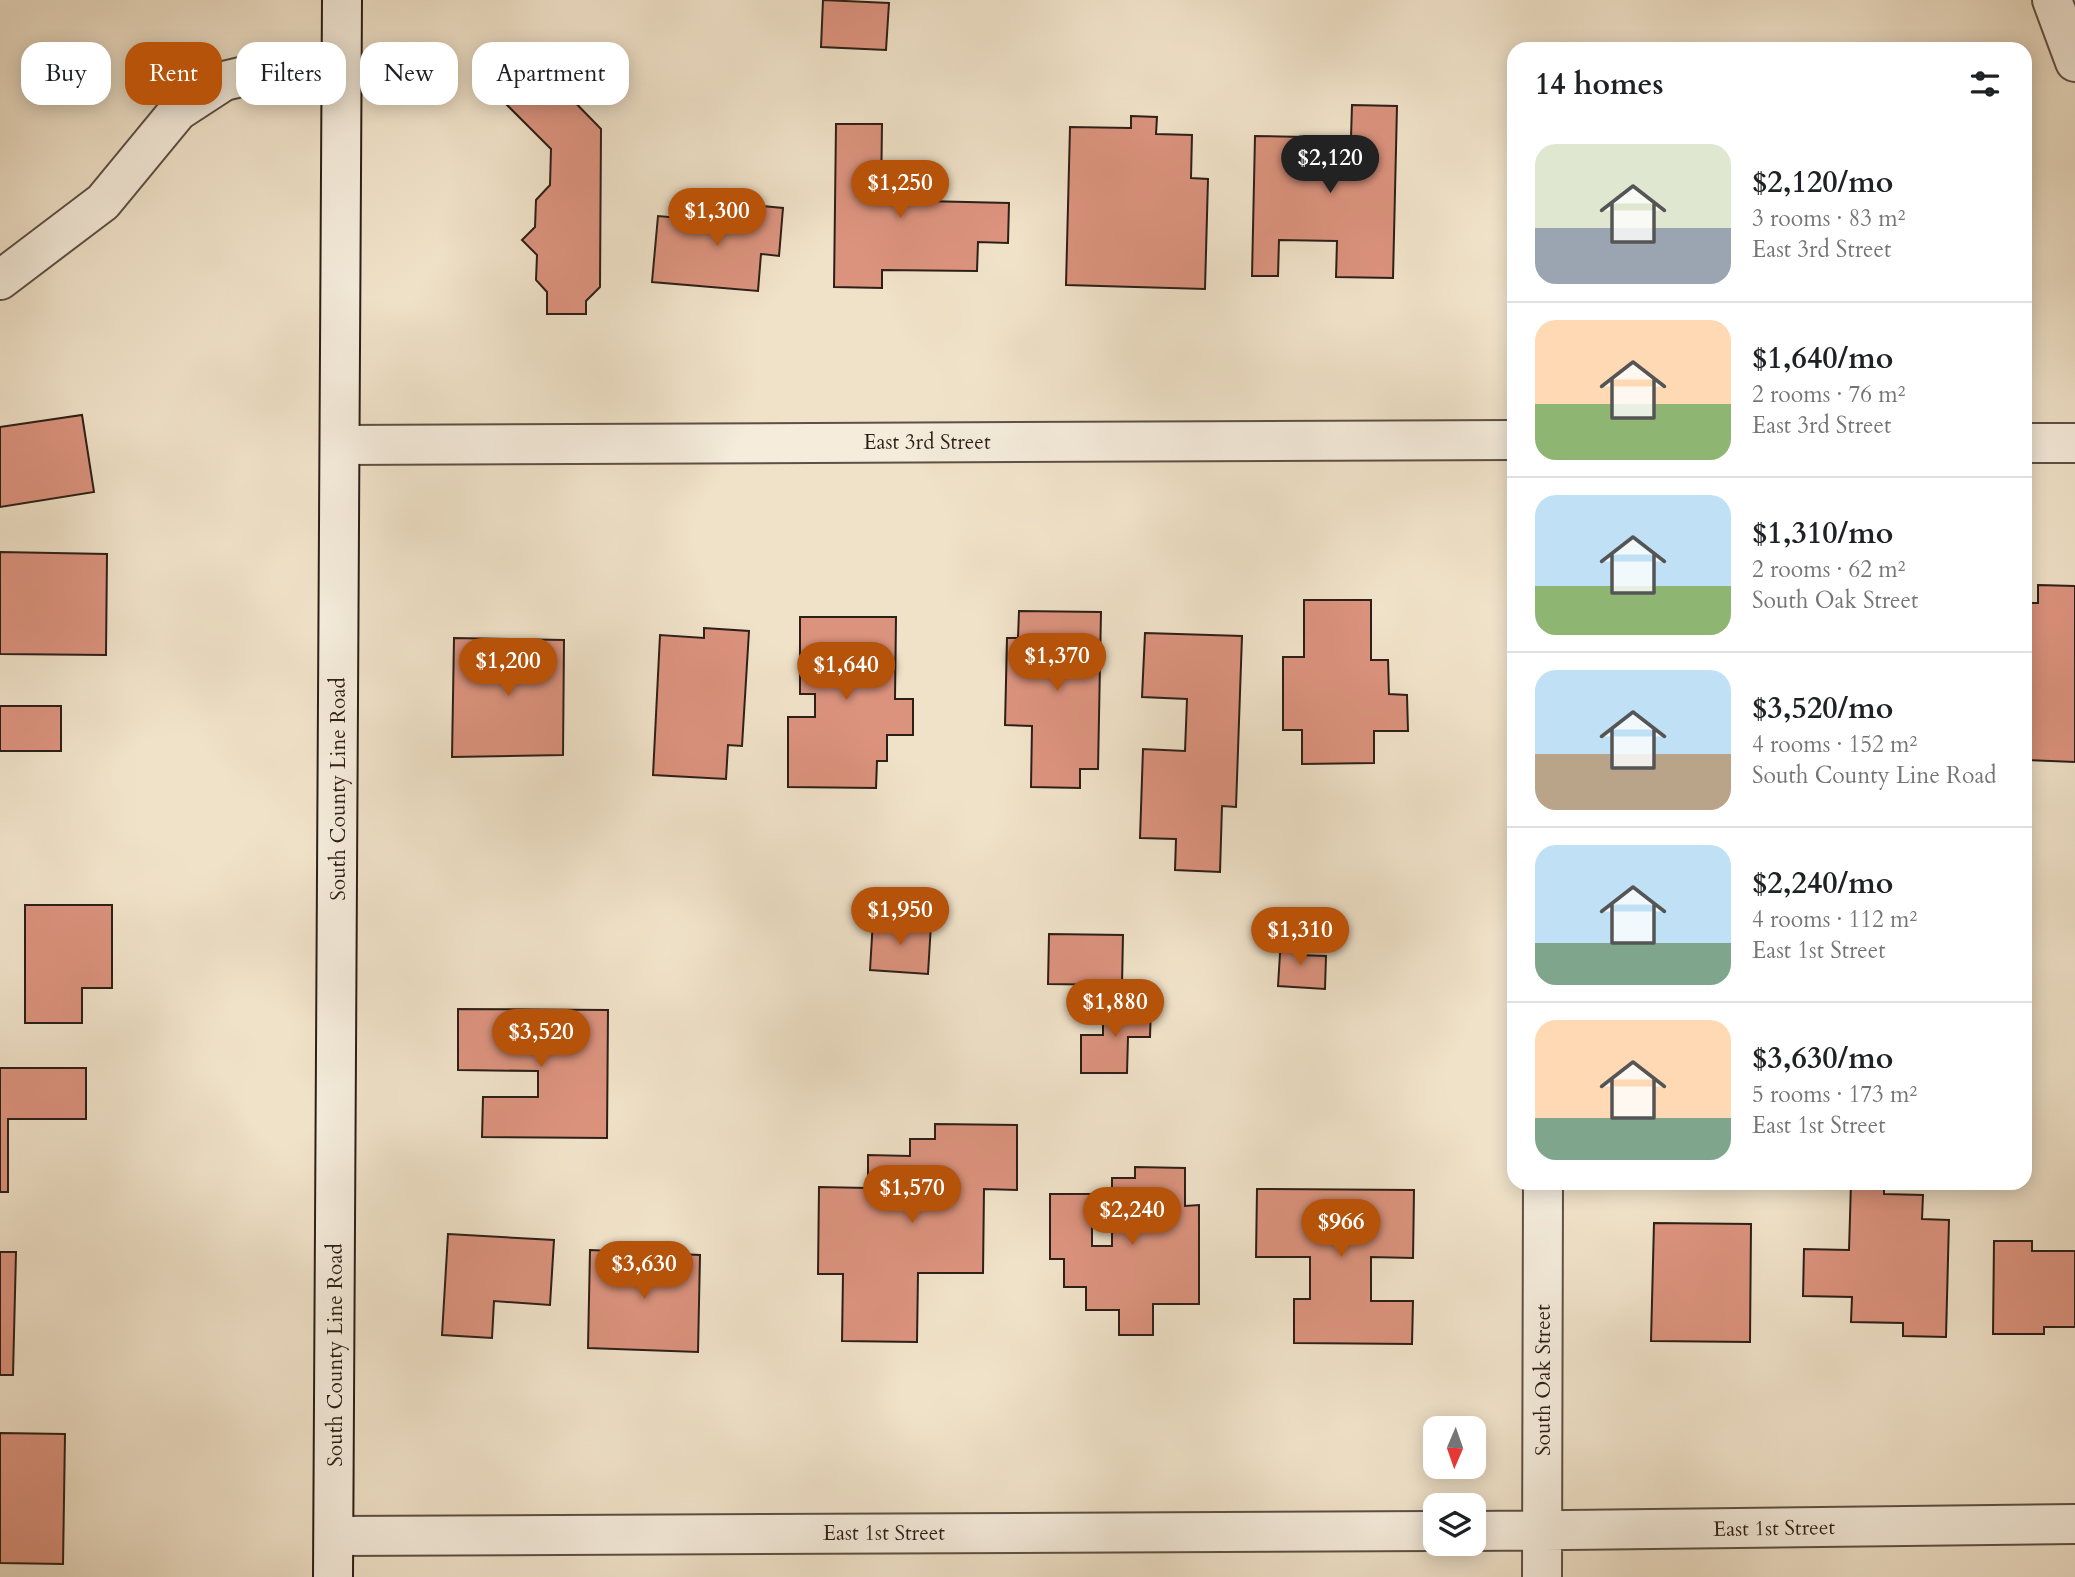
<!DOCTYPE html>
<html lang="en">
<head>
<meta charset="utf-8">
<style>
	body { margin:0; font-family:Cardo,serif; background:#f2f2f2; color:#202124; height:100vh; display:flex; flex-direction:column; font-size:26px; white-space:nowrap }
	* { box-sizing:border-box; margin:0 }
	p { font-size:23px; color:#757577 }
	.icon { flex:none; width:38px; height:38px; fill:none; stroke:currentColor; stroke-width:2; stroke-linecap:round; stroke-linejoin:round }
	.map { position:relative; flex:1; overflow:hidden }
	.sheet { position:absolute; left:1507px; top:42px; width:525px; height:1148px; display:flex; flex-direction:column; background:#fff; border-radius:21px; box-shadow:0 4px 18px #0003 }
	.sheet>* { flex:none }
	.banner { position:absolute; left:21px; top:42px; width:665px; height:63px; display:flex; gap:14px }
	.needle { width:46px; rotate:182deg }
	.fabs { position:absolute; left:1423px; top:1416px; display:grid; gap:14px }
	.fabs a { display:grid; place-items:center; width:63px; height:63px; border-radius:14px; background:#fff; box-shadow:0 4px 18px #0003; font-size:35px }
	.price { position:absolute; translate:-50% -60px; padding:0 16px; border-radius:24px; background:#b45309; color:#fff; font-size:23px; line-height:46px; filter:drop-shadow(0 2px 4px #0008) }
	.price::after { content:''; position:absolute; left:50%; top:42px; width:21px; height:16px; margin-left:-10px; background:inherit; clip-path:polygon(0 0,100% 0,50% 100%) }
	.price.on { background:#222; color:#fff }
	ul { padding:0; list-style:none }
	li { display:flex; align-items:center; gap:21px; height:175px; padding:0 28px }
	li+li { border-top:2px solid #e0e0e0 }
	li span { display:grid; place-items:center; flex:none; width:196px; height:140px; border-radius:21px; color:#555 }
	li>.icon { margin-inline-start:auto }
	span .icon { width:84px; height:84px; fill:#fffc; stroke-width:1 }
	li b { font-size:30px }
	h2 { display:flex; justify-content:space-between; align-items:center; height:84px; padding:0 28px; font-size:30px }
	.tag { padding:0 24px; border-radius:21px; background:#fff; box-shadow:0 4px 18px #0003; font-size:24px; line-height:63px }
	.tag.on { background:#b45309; color:#fff }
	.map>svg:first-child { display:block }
</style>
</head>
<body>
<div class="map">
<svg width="2075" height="1577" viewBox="0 0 2075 1577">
	<rect width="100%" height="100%" fill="#f0e2c9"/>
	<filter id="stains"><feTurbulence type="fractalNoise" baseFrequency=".00286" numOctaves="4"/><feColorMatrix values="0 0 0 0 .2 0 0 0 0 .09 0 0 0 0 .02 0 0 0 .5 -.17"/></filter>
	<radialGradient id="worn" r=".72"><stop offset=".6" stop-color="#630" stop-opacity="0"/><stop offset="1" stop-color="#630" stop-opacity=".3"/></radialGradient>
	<path fill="#dc937e" stroke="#2c1f17" stroke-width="2" d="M823,0L889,3L886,50L821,47Z
		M519,45L601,129L600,287L586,301V314H547V292L536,280L537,255L522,240L535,227L536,200L550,185L551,149L483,81Z
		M1352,105L1397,106L1393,278L1336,277L1337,241L1279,240L1278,276H1252L1255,136L1351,138Z
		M1131,116L1157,117L1156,134L1192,135L1191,178L1208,179L1205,289L1066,285L1070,127L1131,128Z
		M836,124H882L881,200L1009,203L1008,243L978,242L977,271L882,270V288L834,287Z
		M730,203L783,208L779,256L761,254L758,291L652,282L658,216L728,222Z
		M82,415L94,492L0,507V427Z
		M0,552L107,554L106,655L0,654Z
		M2038,585L2075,586V762L2025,760V603H2038Z
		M1304,600H1371V660H1388L1389,694L1407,695L1408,731H1374V763L1302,764V730H1283V657H1304Z
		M1019,611L1101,612L1098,769H1080V788L1031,787L1032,726L1005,725L1007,638H1018Z
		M800,617H896L895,699H913V735H887V761H877L876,788L788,787V717H815V694H800Z
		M704,628L749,631L742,746L728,745L726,779L653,775L660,635L704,638Z
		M1145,633L1242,636L1236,807L1222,806L1220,872L1175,870L1176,839L1140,838L1143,749L1185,751L1187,699L1142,697Z
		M454,638L564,640L563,755L452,757Z
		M0,706H61V751H0Z
		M25,905H112V988H82V1023H25Z
		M873,920L931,924L928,974L870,970Z
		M1049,934L1123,935L1122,985L1048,984Z
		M1281,937L1300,939L1299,955L1326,956L1325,989L1278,986Z
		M1103,1005H1151L1150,1037H1128L1127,1073H1081V1035H1103Z
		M458,1009L608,1010L607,1138L482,1137L483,1097H538V1071L458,1070Z
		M0,1068H86V1119H8V1192H0Z
		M935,1124L1017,1125V1190L984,1189L983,1273H918L917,1342L842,1341L843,1274H818L819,1187L868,1188V1155L910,1156V1139H935Z
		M1135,1167L1185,1168V1206L1199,1205V1304H1153V1335H1119V1310H1086V1287H1064V1259H1050V1194H1092V1246H1112V1178H1135Z
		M1851,1183H1884V1194L1923,1195L1922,1219L1949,1220L1946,1337L1903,1336V1323L1851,1322L1852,1297L1803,1296L1804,1249L1849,1250Z
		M1257,1189L1414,1190L1413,1258L1371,1257V1301H1413L1412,1344L1294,1343V1299H1310V1257H1256Z
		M1654,1223L1751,1224L1750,1342L1651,1341Z
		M448,1234L554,1240L550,1305L494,1301L492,1338L442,1335Z
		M1994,1241H2032V1251H2075V1327H2044V1334H1993Z
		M590,1250L700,1255L698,1352L588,1348Z
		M0,1252H16L13,1375H0Z
		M0,1433L65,1434L63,1564L0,1563Z"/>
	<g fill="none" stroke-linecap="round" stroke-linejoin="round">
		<defs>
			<path id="street" d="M2052,0L2075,62
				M0,280L103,202L178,111L224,81L266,71L342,72
				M2025,443H2075
				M340,445L1514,440
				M1474,1531L2075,1524
				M334,1536L1435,1531
				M1542,1577L1543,1183"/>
			<path id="secondary" d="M333,1577L342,0"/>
		</defs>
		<use href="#street" stroke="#5d5044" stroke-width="42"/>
		<use href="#secondary" stroke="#2c1f17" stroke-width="42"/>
		<use href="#street" stroke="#f5ecdc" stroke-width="38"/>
		<use href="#secondary" stroke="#f5ecdc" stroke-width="38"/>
	</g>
	<g text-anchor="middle" stroke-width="5" stroke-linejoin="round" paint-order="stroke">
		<g font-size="21" fill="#2c1f17" stroke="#f5ecdc">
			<text x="927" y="449">East 3rd Street</text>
			<text transform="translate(338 789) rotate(-90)" y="7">South County Line Road</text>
			<text transform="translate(335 1355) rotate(-90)" y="7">South County Line Road</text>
			<text transform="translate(1543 1380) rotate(-90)" y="7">South Oak Street</text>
			<text transform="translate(1774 1528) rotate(-1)" y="7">East 1st Street</text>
			<text x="884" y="1540">East 1st Street</text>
		</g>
	</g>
	<rect width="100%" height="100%" filter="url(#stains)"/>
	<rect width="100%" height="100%" fill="url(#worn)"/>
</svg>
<div class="fabs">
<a><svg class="needle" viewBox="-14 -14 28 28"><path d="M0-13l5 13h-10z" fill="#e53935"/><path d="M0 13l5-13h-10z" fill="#757577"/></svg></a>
<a><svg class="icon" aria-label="layers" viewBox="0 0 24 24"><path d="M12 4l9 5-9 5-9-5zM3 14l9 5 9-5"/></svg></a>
</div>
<b class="price on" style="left:1330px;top:195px">$2,120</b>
<b class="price" style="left:900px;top:220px">$1,250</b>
<b class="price" style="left:717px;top:248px">$1,300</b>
<b class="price" style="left:1057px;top:693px">$1,370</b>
<b class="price" style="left:508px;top:698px">$1,200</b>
<b class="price" style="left:846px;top:702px">$1,640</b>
<b class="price" style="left:900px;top:947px">$1,950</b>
<b class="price" style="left:1300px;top:967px">$1,310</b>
<b class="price" style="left:1115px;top:1039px">$1,880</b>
<b class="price" style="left:541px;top:1069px">$3,520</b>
<b class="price" style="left:912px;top:1225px">$1,570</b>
<b class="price" style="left:1132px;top:1247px">$2,240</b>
<b class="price" style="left:1341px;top:1259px">$966</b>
<b class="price" style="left:644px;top:1301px">$3,630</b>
<div class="banner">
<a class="tag">Buy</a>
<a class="tag on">Rent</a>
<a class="tag">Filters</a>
<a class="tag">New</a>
<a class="tag">Apartment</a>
</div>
<section class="sheet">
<h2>14 homes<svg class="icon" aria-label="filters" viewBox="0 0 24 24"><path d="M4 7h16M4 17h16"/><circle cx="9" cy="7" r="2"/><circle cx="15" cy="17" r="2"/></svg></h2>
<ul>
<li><span style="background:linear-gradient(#dfe7d0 60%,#9aa5b1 0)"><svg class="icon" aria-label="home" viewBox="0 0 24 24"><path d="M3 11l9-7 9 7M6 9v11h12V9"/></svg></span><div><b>$2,120/mo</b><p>3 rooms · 83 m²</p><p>East 3rd Street</p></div></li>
<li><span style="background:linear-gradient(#ffd9b3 60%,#8fb573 0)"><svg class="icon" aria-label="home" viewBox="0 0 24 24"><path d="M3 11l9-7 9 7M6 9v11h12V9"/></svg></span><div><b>$1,640/mo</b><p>2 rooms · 76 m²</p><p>East 3rd Street</p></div></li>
<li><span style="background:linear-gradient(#bfe0f5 65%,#8fb573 0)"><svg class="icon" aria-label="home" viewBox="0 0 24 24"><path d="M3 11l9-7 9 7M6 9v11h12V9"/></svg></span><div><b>$1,310/mo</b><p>2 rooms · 62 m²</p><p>South Oak Street</p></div></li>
<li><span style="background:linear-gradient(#bfe0f5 60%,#b9a48a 0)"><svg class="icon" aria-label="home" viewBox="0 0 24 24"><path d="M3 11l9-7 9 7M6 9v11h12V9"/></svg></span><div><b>$3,520/mo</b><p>4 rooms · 152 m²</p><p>South County Line Road</p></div></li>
<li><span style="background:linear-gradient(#bfe0f5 70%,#7fa58c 0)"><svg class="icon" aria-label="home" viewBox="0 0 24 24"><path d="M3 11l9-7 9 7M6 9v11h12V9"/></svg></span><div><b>$2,240/mo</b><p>4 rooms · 112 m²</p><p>East 1st Street</p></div></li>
<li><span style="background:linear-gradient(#ffd9b3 70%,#7fa58c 0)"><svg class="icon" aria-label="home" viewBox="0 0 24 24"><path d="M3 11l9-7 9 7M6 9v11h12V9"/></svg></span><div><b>$3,630/mo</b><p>5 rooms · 173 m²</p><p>East 1st Street</p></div></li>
</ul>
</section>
</div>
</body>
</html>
